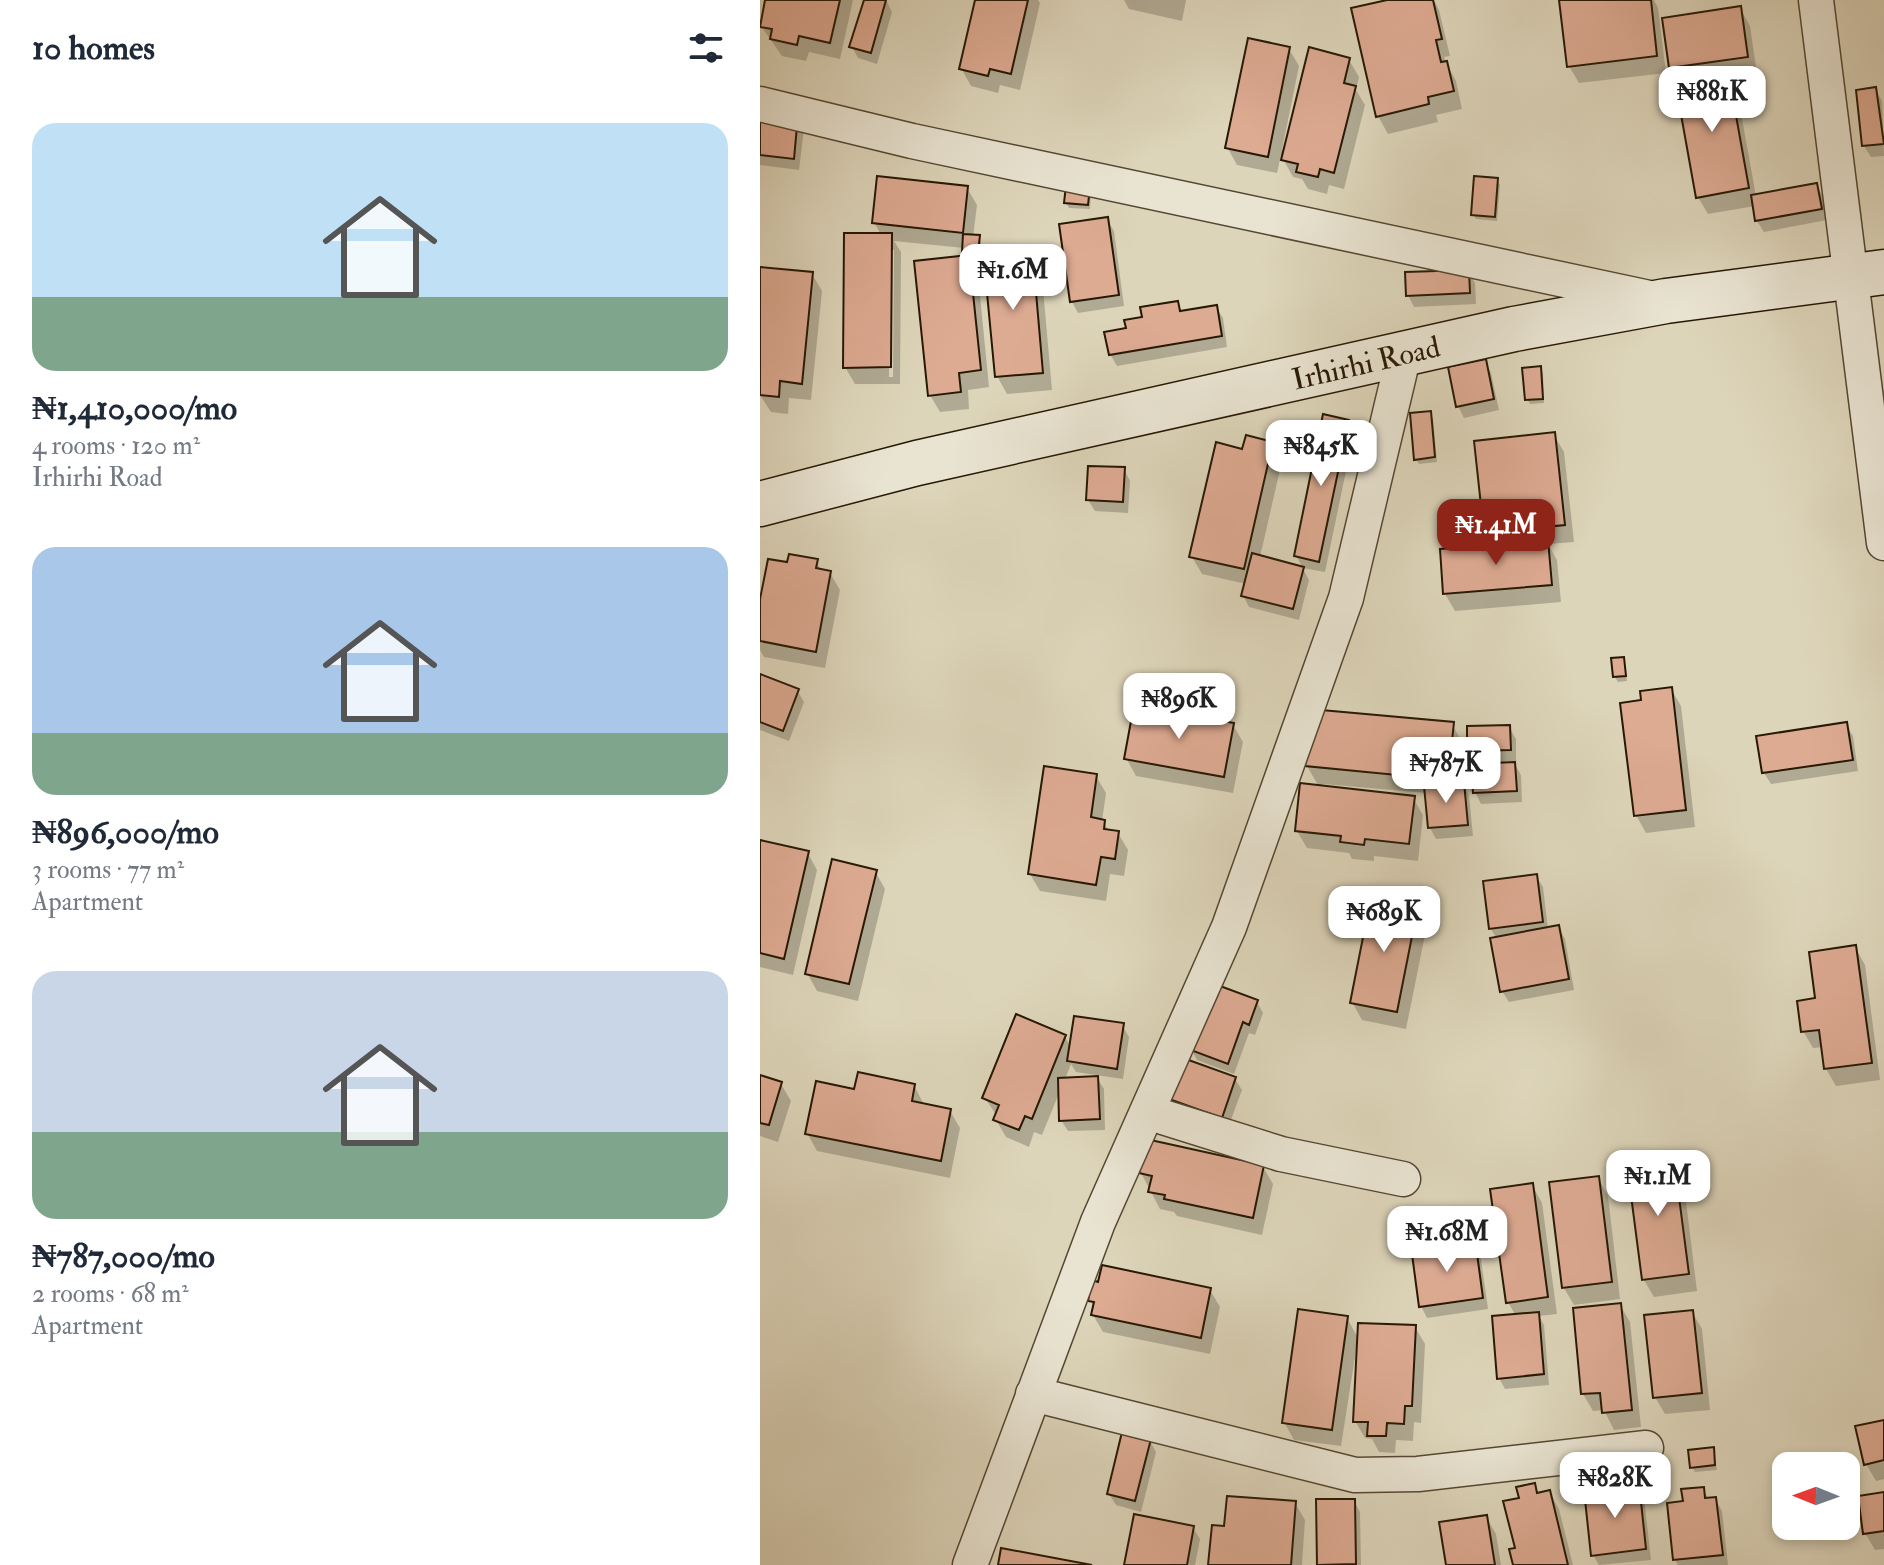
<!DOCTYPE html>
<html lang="en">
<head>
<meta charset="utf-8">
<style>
	body { margin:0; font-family:"IM FELL Double Pica",serif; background:#f6f6f7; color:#1f2937; height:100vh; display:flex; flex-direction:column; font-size:30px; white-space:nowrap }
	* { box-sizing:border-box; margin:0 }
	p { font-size:26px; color:#747a83 }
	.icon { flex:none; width:44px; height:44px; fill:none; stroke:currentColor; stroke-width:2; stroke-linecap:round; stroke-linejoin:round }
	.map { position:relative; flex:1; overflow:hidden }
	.side { display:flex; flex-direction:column; background:#fff; width:760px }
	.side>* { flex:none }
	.needle { width:52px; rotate:271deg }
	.controls { position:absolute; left:1012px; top:1452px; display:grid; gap:16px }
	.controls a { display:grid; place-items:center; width:88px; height:88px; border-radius:16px; background:#fff; box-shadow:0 4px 12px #0003; font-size:40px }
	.price { position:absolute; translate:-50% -68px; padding:0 18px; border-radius:16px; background:#fff; color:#222; font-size:26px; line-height:52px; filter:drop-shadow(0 2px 4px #0008) }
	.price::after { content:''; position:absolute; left:50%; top:48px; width:24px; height:18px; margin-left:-12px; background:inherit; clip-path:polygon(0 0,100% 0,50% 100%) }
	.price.active { background:#8f2418; color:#fff }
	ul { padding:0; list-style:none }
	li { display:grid; align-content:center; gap:16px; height:424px; padding:0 32px }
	li span { display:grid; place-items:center; height:248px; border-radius:24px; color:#555 }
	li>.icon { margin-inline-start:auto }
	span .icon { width:144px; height:144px; fill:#fffc; stroke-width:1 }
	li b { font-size:34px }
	h2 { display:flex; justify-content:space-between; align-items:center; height:96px; padding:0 32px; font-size:34px }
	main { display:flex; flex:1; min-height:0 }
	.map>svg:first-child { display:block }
</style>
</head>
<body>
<main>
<section class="side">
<h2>10 homes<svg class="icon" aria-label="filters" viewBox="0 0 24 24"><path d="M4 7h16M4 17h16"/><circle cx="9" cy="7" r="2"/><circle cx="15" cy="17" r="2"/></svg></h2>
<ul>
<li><span style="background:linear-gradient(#bfe0f5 70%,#7fa58c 0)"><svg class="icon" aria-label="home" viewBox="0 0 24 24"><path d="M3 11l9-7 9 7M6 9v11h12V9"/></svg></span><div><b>₦1,410,000/mo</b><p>4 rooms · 120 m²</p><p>Irhirhi Road</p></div></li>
<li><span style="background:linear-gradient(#a9c7e8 75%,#7fa58c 0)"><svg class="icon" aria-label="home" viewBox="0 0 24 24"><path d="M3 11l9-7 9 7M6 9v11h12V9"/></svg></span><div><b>₦896,000/mo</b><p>3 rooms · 77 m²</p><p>Apartment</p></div></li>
<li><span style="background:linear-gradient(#c9d6e8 65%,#7fa58c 0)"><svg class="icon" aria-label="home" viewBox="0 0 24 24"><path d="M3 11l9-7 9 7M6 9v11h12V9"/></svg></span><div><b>₦787,000/mo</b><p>2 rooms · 68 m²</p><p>Apartment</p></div></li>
</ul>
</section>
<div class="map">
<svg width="1124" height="1565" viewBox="0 0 1124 1565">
	<rect width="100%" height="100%" fill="#ddd5ba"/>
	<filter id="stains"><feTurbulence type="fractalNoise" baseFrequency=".0025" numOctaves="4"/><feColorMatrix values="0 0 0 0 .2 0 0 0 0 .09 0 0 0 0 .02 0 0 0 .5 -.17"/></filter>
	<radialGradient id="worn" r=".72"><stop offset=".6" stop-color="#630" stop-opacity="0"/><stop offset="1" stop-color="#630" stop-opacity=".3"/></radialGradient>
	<path fill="#0003" fill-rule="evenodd" d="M7,0H93L80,59L49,52L46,61L22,56L1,26Z
		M106,0H126L132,12L117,64L98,58L92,47Z
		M217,0H278L280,3L260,90L240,85L238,93L211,86L201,68Z
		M364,0H426L422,21L369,9Z
		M636,0H674L679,10L690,56L684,57L686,63L696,81L702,109L676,115L678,122L628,134L618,116Z
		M801,0H894L898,8L906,73L819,83L809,66Z
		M980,8L990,26L997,74L970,78L977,91L996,196L1056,185L1063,196L1067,220L1004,232L997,221L995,206L948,214L938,197L919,82L911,68Z
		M529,49L539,66L522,150H525L589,60L599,77L596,90L605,105L584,189L569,185L567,194L548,189L542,179L533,177L521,155L517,173L477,165L467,147Z
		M1115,89L1122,101L1124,156L1111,157L1104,146L1098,92Z
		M0,113L44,129L39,170L0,165Z
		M737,180L740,185L737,221L716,219L713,214Z
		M207,188L217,205L213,237H218L221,242L220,258L208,257L218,275L229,387L208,390L209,409L180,412L170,395L207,258L204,248L134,241L141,252L140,384H95L85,367L121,235L114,222ZM130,250H134L133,377H129Z
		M331,194L330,209L309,208L306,203Z
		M347,220L354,231L364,306L318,313L312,302Z
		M271,248L281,266L292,390L247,394L237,376Z
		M0,269L52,274L62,291L51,400L29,398L28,414L11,412L0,395Z
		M708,272L715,283L716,304L654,307L648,295Z
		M417,303L422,313L456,307L463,318L467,347L357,366L350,354L368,330L384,319Z
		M725,361L731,373L739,410L704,418L698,406Z
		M780,368L783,373L784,403L770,404L767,399Z
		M670,414L673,419L677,462L659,464L656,459Z
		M587,422L594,433L565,572L543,568L536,556Z
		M794,435L804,452L814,542L788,544L797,560L801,602L695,611L685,594L734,547L726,532Z
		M512,444L522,461L500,557L543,569L549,580L539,620L489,607L483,595L486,584L442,574L432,557L484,451Z
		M364,469L370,481L368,513L335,511L328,500Z
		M56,561L62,572L70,573L80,590L65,668L4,657L0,650V610L29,565Z
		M863,659L867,681L858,682L855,677Z
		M0,676L37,690L44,702L29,741L0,730Z
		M911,689L921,706L935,827L886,833L876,815L884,702Z
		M692,724L702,742L698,785L703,784L709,795L713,836L676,839L670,828L667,793L563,784V788L653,798L663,815L658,861L614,856V861L592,859L589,853L547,848L537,831L559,787L547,766Z
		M473,725L483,742L473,793L376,776L366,758Z
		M1086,725L1093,736L1098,771L1011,784L1004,773Z
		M749,727L756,739V761H753L761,775L762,802L721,804L715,792L718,765L709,751Z
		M336,776L346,793L342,821L350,832L358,833L368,850L364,876L350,874L346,901L280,891L270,874Z
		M0,842L47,852L57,870L33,975L0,967Z
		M115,871L125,889L98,1001L57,991L47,973Z
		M776,876L783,887L788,929L798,927L805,939L814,990L749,1002L742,991L737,939L731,929Z
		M657,908L667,925L646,1029L602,1020L592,1002Z
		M1095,947L1105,965L1120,1080L1076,1086L1066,1069L1063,1047L1053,1048L1043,1031L1057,1000Z
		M497,1002L503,1013L495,1035L489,1033L474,1074L437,1060L431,1049Z
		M362,1025L369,1037L363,1079L316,1072L311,1064L305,1079L337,1078L344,1089L345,1130L308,1131L301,1120L300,1091L282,1135L274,1132L269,1147L246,1137L236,1120L237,1116L225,1098L305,1037L311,1047Z
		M0,1078L21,1084L31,1101L18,1142L0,1136Z
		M475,1079L482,1090L468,1128L417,1111L411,1099Z
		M154,1085L164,1105L190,1111L200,1128L190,1178L57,1151L47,1133L96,1092Z
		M904,1156L924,1185L937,1291L894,1297L884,1280L877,1172Z
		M503,1167L513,1184L502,1235L417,1216L414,1212L400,1209L381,1173Z
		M838,1178L848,1196L860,1299L814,1305L804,1288Z
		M772,1185L782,1203L797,1314L779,1316L784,1325L789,1385L745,1389L739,1378L756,1316L748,1302Z
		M694,1240L700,1249L714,1248L721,1259L728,1309L667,1318L661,1306L680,1252Z
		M450,1290L460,1307L450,1354L343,1332L333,1315L335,1309L330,1300Z
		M860,1305L870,1322L881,1427L854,1430L844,1410L833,1411L823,1394Z
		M932,1312L942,1329L950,1410L905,1414L895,1397Z
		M587,1318L598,1338L581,1446L534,1440L524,1422Z
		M655,1327L665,1344L661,1423L654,1422L653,1441L636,1440L635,1453L619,1452L612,1439L605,1438L595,1421Z
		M1124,1422V1479L1116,1481L1106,1464Z
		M390,1441L396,1452L381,1512L356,1505L349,1494Z
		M953,1449L957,1470L935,1472L932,1467Z
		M865,1467L870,1487L878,1486L884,1497L891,1560L839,1565L833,1555L829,1491L825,1484Z
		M774,1485L779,1494L789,1492L799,1509L813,1565H755Z
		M943,1489L949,1500L955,1499L962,1511L968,1565H918L915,1560L925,1503Z
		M1124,1494V1549L1115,1550L1105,1533Z
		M558,1501H594L600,1512L601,1565H560Z
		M535,1503L545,1520L542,1565H450L466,1528Z
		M726,1517L736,1534L741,1565H688Z
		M433,1528L440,1539L435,1565H366Z"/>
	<path fill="#ddaa92" stroke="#271804" stroke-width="2" d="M5,0H80L70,43L39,36L37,45L10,39L12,29L0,27Z
		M104,0H126L111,53L89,47Z
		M215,0H268L251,74L230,69L228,76L199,69Z
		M627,0H673L682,39L676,40L681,62L687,61L694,91L668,97L669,104L616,117L591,8Z
		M799,0H891L897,56L807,67Z
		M981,6L988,57L909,68L902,18Z
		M488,38L530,47L508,157L465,148Z
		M549,47L590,58L584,83L596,86L574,173L560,169L558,177L536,172L538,164L521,160Z
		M968,71L989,188L936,198L915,81Z
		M1116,87L1124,144L1102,146L1096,90Z
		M0,111L38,115L34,159L0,155Z
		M117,176L208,186L203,233L112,223Z
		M714,176L738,178L735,217L711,215Z
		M1057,183L1062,209L995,221L991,195Z
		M306,185L330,187L328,205L304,203Z
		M348,217L359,295L310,302L299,224Z
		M84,233H132L131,367L83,368Z
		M203,234L220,235L218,253L202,252Z
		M272,246L283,373L235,377L223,251Z
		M209,255L221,370L199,373L201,392L168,396L154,261Z
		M0,267L53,272L42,384L20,381L19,397L0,395Z
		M709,270L710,293L646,296L645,272Z
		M418,301L420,311L457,305L462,336L349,355L344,332L366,328L364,320L382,317L380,307Z
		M726,359L734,399L696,407L688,367Z
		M781,366L783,399L765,400L762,368Z
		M671,411L675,457L654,460L650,413Z
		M563,414L589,420L559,562L534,556Z
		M795,432L805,525L724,533L714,441Z
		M486,435L513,442L484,569L429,557L456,442L482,449Z
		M328,466L365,467L363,502L326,500Z
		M788,540L792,585L683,594L680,549Z
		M492,553L544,567L533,609L481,596Z
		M29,554L58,559L56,568L71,571L56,652L0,641V599L8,559L27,562Z
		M864,657L866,676L853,677L851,658Z
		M0,674L39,689L23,731L0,722Z
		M912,687L926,810L874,816L860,703L881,700L880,691Z
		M374,705L474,723L464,777L364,759Z
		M550,709L694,722L688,780L545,766Z
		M1087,722L1093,760L1002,773L996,736Z
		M750,725L751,750L707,751V726Z
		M755,762L757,791L713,793L711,764Z
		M284,766L337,774L331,817L345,820L344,829L359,831L355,859L341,857L336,885L268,874Z
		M704,782L708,825L668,828L664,786Z
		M540,783L655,796L649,844L605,839L604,845L580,842L581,836L535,831Z
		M0,840L49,851L24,959L0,953Z
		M72,859L117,870L89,984L45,974Z
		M777,874L783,922L729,929L723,881Z
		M611,897L658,906L637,1012L590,1003Z
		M799,925L809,979L740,992L730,938Z
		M1096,945L1112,1063L1064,1069L1059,1030L1041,1032L1037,1001L1055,998L1049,952Z
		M452,983L498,1000L489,1025L483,1022L468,1064L428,1049Z
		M256,1014L306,1035L272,1119L265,1116L259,1130L233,1120L239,1105L222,1098Z
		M314,1016L364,1023L357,1069L307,1061Z
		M423,1058L476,1077L462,1118L409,1099Z
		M98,1072L155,1084L152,1101L191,1109L181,1161L45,1134L56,1081L94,1089Z
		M0,1075L22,1082L9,1125L0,1123Z
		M338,1076L340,1119L299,1121L298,1078Z
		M386,1139L504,1165L493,1218L404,1199L405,1195L388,1192L392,1176L379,1173Z
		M905,1153L907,1167L915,1166L929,1274L882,1280L868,1172L875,1171L873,1157Z
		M839,1176L852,1282L802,1288L789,1182Z
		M773,1183L788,1297L746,1303L730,1189Z
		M695,1238L697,1248L716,1246L723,1298L659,1307L652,1254L677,1250L676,1240Z
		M342,1265L451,1288L441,1338L331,1315L334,1302L328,1301L332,1280L338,1282Z
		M861,1303L872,1410L842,1413L840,1393L821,1394L813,1308Z
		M538,1309L588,1316L572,1430L522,1423Z
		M933,1310L942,1393L893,1398L884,1315Z
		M779,1312L784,1374L737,1379L732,1316Z
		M598,1323L656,1325L652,1406H645L644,1424L627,1423L626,1436H607L608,1422H593Z
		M1124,1420V1460L1104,1465L1095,1426Z
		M362,1432L391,1439L375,1501L347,1494Z
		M954,1447L955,1465L930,1468L928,1450Z
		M866,1464L868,1481L823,1485L822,1469Z
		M775,1483L777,1493L790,1490L808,1565H753L749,1549L755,1548L743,1501L759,1498L756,1487Z
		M879,1483L886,1549L831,1556L824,1490Z
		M944,1487L945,1498L956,1497L963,1555L913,1560L907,1503L923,1501L921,1489Z
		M1124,1492V1531L1103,1534L1098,1496Z
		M467,1496L536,1501L531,1565H448L452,1525L464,1526Z
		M556,1499H595L596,1564L557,1565Z
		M374,1514L434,1526L427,1565H364Z
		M727,1515L735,1565H686L679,1522Z
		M241,1548L332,1565H238Z"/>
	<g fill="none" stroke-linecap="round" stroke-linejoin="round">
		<defs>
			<path id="street" d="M1056,0L1124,543
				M0,104L152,141L894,299
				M387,1112L521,1154L643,1179
				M273,1394L595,1475L658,1474L886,1448
				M210,1565L338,1222L469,927L586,598L644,354"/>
			<path id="secondary" d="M0,504L157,463L754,329L906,301L1124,272"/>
		</defs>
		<use href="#street" stroke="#544732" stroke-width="37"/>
		<use href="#secondary" stroke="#271804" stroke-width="47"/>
		<use href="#street" stroke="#e9e4d2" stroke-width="34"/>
		<use href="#secondary" stroke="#e9e4d2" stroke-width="44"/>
	</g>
	<g text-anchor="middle" stroke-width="6" stroke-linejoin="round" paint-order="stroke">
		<g font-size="30" fill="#271804" stroke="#e9e4d2">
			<text transform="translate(606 363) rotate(-13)" y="10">Irhirhi Road</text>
		</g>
	</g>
	<rect width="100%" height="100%" filter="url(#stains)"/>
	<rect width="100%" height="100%" fill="url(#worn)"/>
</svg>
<div class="controls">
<a><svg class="needle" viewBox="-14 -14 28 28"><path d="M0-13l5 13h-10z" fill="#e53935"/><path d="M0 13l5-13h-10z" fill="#747a83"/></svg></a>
</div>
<b class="price" style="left:952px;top:134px">₦881K</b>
<b class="price" style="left:253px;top:312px">₦1.6M</b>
<b class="price" style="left:561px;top:488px">₦845K</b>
<b class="price active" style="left:736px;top:567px">₦1.41M</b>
<b class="price" style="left:419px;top:741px">₦896K</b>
<b class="price" style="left:686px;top:805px">₦787K</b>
<b class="price" style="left:624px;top:954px">₦689K</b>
<b class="price" style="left:898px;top:1218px">₦1.1M</b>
<b class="price" style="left:687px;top:1274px">₦1.68M</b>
<b class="price" style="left:855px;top:1520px">₦828K</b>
</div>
</main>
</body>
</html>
